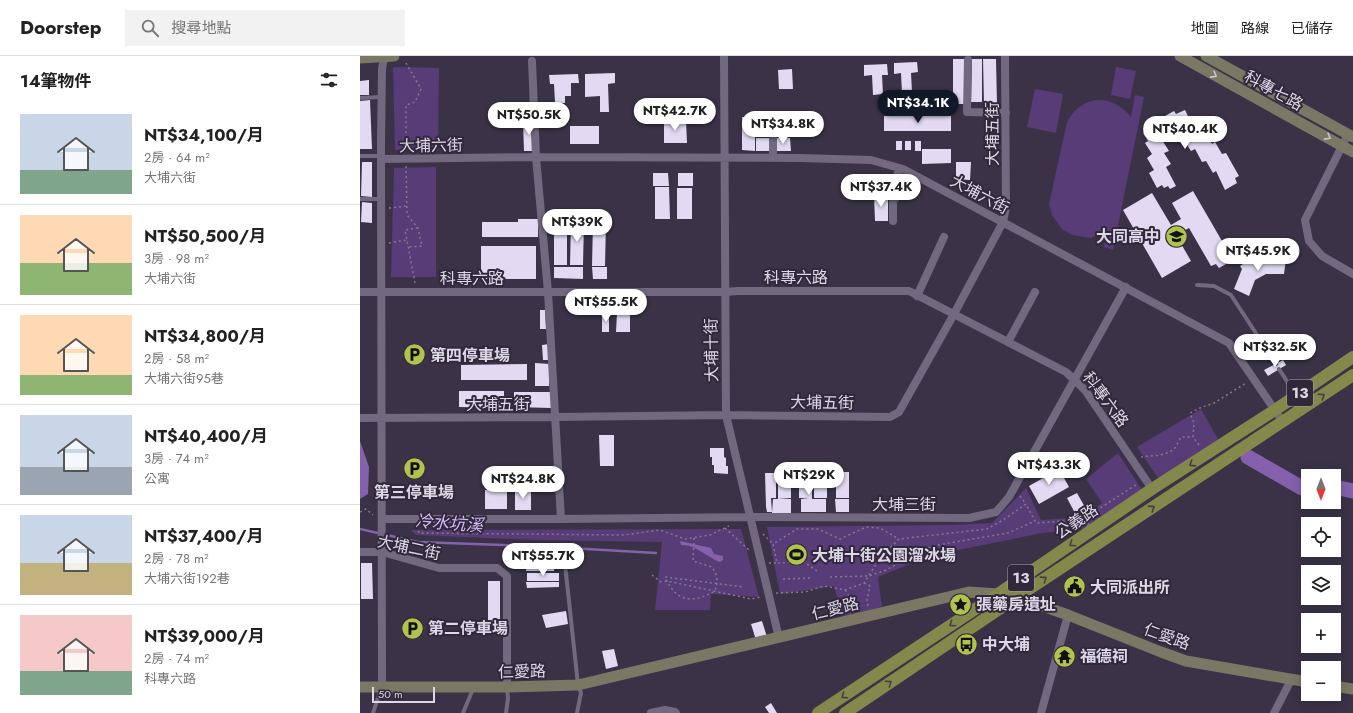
<!DOCTYPE html>
<html lang="zh-TW">
<head>
<meta charset="utf-8">
<style>
	body { margin:0; font-family:Jost,"Noto Sans TC",sans-serif; background:#f2f2f2; color:#222; height:100vh; display:flex; flex-direction:column; font-size:15px; white-space:nowrap }
	* { box-sizing:border-box; margin:0 }
	p { font-size:13px; color:#767676 }
	.icon { flex:none; width:22px; height:22px; fill:none; stroke:currentColor; stroke-width:2; stroke-linecap:round; stroke-linejoin:round }
	.map { position:relative; flex:1; overflow:hidden }
	.drawer { display:flex; flex-direction:column; background:#fff; width:360px }
	.drawer>* { flex:none }
	.needle { width:26px; rotate:180deg }
	.buttons { position:absolute; left:941px; top:413px; display:grid; gap:8px }
	.buttons a { display:grid; place-items:center; width:40px; height:40px; border-radius:0px; background:#fff; box-shadow:0 2px 10px #0003; font-size:20px }
	.scale { position:absolute; left:12px; bottom:10px; width:63px; box-sizing:border-box; padding-left:4px; border:2px solid #ddd8e5; border-top:0; font-size:11px; line-height:14px; white-space:nowrap; color:#ddd8e5; -webkit-text-stroke:3px #31283c; paint-order:stroke }
	.price { position:absolute; translate:-50% -34px; padding:0 9px; border-radius:14px; background:#fff; color:#222; font-size:13px; line-height:26px; filter:drop-shadow(0 1px 2px #0008) }
	.price::after { content:''; position:absolute; left:50%; top:24px; width:12px; height:9px; margin-left:-6px; background:inherit; clip-path:polygon(0 0,100% 0,50% 100%) }
	.price.current { background:#111827; color:#fff }
	ul { padding:0; list-style:none }
	li { display:flex; align-items:center; gap:12px; height:100px; padding:0 20px }
	li+li { border-top:1px solid #e0e0e0 }
	li span { display:grid; place-items:center; flex:none; width:112px; height:80px; border-radius:0px; color:#555 }
	li>.icon { margin-inline-start:auto }
	span .icon { width:48px; height:48px; fill:#fffc; stroke-width:1 }
	li b { font-size:17px }
	h2 { display:flex; justify-content:space-between; align-items:center; height:48px; padding:0 20px; font-size:17px }
	header { display:flex; align-items:center; gap:24px; box-sizing:border-box; height:56px; padding:0 20px; background:#fff; border-bottom:1px solid #e0e0e0 }
	header strong { font-size:19px }
	nav { display:flex; gap:22px; margin-inline-start:auto; font-size:14px }
	.search { width:280px; height:36px; background:#f2f2f2; display:flex; align-items:center; gap:10px; box-sizing:border-box; padding:0 14px; border-radius:0px; color:#767676; font-size:15px }
	main { display:flex; flex:1; min-height:0 }
	.map>svg:first-child { display:block }
</style>
</head>
<body>
<header>
<strong>Doorstep</strong>
<div class="search"><svg class="icon" aria-label="search" viewBox="0 0 24 24"><circle cx="10" cy="10" r="6"/><path d="M15 15l6 6"/></svg>搜尋地點</div>
<nav><a>地圖</a><a>路線</a><a>已儲存</a></nav>
</header>
<main>
<section class="drawer">
<h2>14筆物件<svg class="icon" aria-label="filters" viewBox="0 0 24 24"><path d="M4 7h16M4 17h16"/><circle cx="9" cy="7" r="2"/><circle cx="15" cy="17" r="2"/></svg></h2>
<ul>
<li><span style="background:linear-gradient(#c9d6e8 70%,#7fa58c 0)"><svg class="icon" aria-label="home" viewBox="0 0 24 24"><path d="M3 11l9-7 9 7M6 9v11h12V9"/></svg></span><div><b>NT$34,100/月</b><p>2房 · 64 m²</p><p>大埔六街</p></div></li>
<li><span style="background:linear-gradient(#ffd9b3 60%,#8fb573 0)"><svg class="icon" aria-label="home" viewBox="0 0 24 24"><path d="M3 11l9-7 9 7M6 9v11h12V9"/></svg></span><div><b>NT$50,500/月</b><p>3房 · 98 m²</p><p>大埔六街</p></div></li>
<li><span style="background:linear-gradient(#ffd9b3 75%,#8fb573 0)"><svg class="icon" aria-label="home" viewBox="0 0 24 24"><path d="M3 11l9-7 9 7M6 9v11h12V9"/></svg></span><div><b>NT$34,800/月</b><p>2房 · 58 m²</p><p>大埔六街95巷</p></div></li>
<li><span style="background:linear-gradient(#c9d6e8 65%,#9aa5b1 0)"><svg class="icon" aria-label="home" viewBox="0 0 24 24"><path d="M3 11l9-7 9 7M6 9v11h12V9"/></svg></span><div><b>NT$40,400/月</b><p>3房 · 74 m²</p><p>公寓</p></div></li>
<li><span style="background:linear-gradient(#c9d6e8 60%,#c2b280 0)"><svg class="icon" aria-label="home" viewBox="0 0 24 24"><path d="M3 11l9-7 9 7M6 9v11h12V9"/></svg></span><div><b>NT$37,400/月</b><p>2房 · 78 m²</p><p>大埔六街192巷</p></div></li>
<li><span style="background:linear-gradient(#f6c9c9 70%,#7fa58c 0)"><svg class="icon" aria-label="home" viewBox="0 0 24 24"><path d="M3 11l9-7 9 7M6 9v11h12V9"/></svg></span><div><b>NT$39,000/月</b><p>2房 · 74 m²</p><p>科專六路</p></div></li>
</ul>
</section>
<div class="map">
<svg width="993" height="657" viewBox="0 0 993 657">
	<rect width="100%" height="100%" fill="#3b3247"/>
	<path fill="#583c77" d="M33,11L79,12L78,95L35,94Z
		M756,11L776,15L770,43L751,39Z
		M675,33L703,38L696,77L667,71Z
		M775,39L784,41L753,194L744,191L746,176L730,182L712,179L702,173L692,159L689,148L707,66C722,38 752,37 771,61Z
		M76,111V221H31L34,112Z
		M841,353L859,385L798,422L777,391Z
		M758,397L782,434L723,473L682,477L569,500L518,521L522,551L483,563L474,530L420,538L407,471L593,469L632,467L666,432L681,464L723,461L742,447L726,423Z
		M381,473L399,541L351,538L350,554H295L302,486L175,484L56,479L51,474Z"/>
	<path fill="#8460ad" d="M0,385L9,411L8,438L0,443Z
		M320,485L351,492L354,498L363,500V504L360,506C346,501 336,488 321,489Z"/>
	<g fill="none" stroke-linecap="round" stroke-linejoin="round">
		<path stroke="#8460ad" stroke-width="2.5" d="M0,473L58,486L174,490L296,497"/>
		<path stroke="#8460ad" stroke-width="15" d="M888,401L942,432H948
			M974,431L993,435"/>
	</g>
	<path fill="#e3d9f3" d="M593,3H605L604,48H593Z
		M612,3H622V46H611Z
		M623,3H636L637,48H624Z
		M557,6L558,16L551,17L552,36L542,37L541,17L534,18V7Z
		M527,8L528,19H522L523,38L513,39L512,19L504,20V9Z
		M432,13L433,33H419L418,14Z
		M255,17V27L248,28L249,56H240V40L225,41V18Z
		M218,18L219,27H211V40H205V47H195L194,28H190L189,19Z
		M9,24V39H0V25Z
		M10,44L12,93H0V45Z
		M825,54L830,64L834,62L841,78L845,76L852,88L855,86L862,98L866,97L879,120L875,122L877,127L865,134L856,115L853,117L846,105L842,106L835,93L831,95L818,75L802,84L809,95L804,97L811,108L806,111L816,130L810,133L808,130L804,132L802,129L797,132L789,117L794,114L787,102L792,98L785,87L788,85L783,77L789,74L787,70L814,55L816,58Z
		M524,60H591V75H524Z
		M382,61H395V95L382,94Z
		M397,61H410V78H397Z
		M416,61H429V78H416Z
		M173,64L174,95H164L163,65Z
		M304,64H326L327,87H304Z
		M210,70H239V88H210Z
		M396,82H411V95H396Z
		M416,82H430L431,95H416Z
		M536,85H542V94H536Z
		M545,85H551V94H545Z
		M555,85H561V95H555Z
		M562,93H591V107L562,108Z
		M2,106H12V141L1,140Z
		M596,106H611L610,124L596,123Z
		M293,117H308L309,130H293Z
		M318,117H333V130H318Z
		M295,131H309L310,163H295Z
		M317,132H332V163H317Z
		M833,135L873,204L859,212L856,208L851,210L829,172L816,179L831,205L802,222L763,154L792,137L811,169L821,163L812,147Z
		M514,139H528V165H515Z
		M2,146L12,147V167L1,166Z
		M158,163H178V181H122V166H158Z
		M194,165H207V209H194Z
		M211,165H224L223,209H210Z
		M233,166H246L245,210H232Z
		M121,190H176V223H121Z
		M904,199L906,201L926,203L924,218H906L895,224L889,240L874,233L882,213L880,210L896,200L897,202Z
		M194,211H223V223L194,222Z
		M232,211H247V223H233Z
		M180,254H185L186,273H180Z
		M257,257H270V276H256Z
		M242,258H249V276H242Z
		M189,288V304H183L182,289Z
		M923,304L926,309L908,320L904,314Z
		M175,307L190,308L189,330H175Z
		M167,308V324H101V309Z
		M99,335H144V352L99,351Z
		M154,336H191V352L154,351Z
		M239,379H254V410H240Z
		M350,392H364V401L366,402V410H368V418L354,417V409H352V401H350Z
		M699,413L709,431L679,448L669,430Z
		M156,415H170V426H156Z
		M476,416H489V442H476Z
		M405,417H416V442H411L412,456H407L406,451Z
		M418,417H431V442L418,443Z
		M439,417H452V443H466V456H441V443L449,442H439Z
		M454,417H467V442H454Z
		M126,418H146V427H126Z
		M125,434H147V453H125Z
		M155,434H171V454H155Z
		M717,437L726,453L716,459L707,442Z
		M413,443H431V457H412Z
		M475,443H489V456H476Z
		M1,507H12L13,543H1Z
		M166,509H195L194,515H166Z
		M167,517H199V525H167Z
		M128,525H140V568H128Z
		M166,526H199V531L167,532Z
		M206,555L208,568L186,572L182,559Z
		M402,565L407,581L396,584L391,568Z
		M254,593L258,610L246,613L242,595Z
		M411,647L417,657H409L405,651Z"/>
	<g fill="none" stroke-linecap="round" stroke-linejoin="round">
		<path stroke="#827b8d" stroke-width="1.5" stroke-dasharray="2 3" stroke-linecap="butt" d="M46,7L61,33L55,46L46,49V95
			M46,110L47,159L58,172L62,190L48,191
			M29,152L47,150
			M29,187L47,184
			M55,227L45,174L57,172
			M839,389L833,381L834,367L830,357L840,352L854,347L886,327
			M781,401C791,399 806,401 815,392C817,389 819,384 821,381H833
			M660,440L666,448
			M0,456L6,453L13,459
			M728,460L777,428
			M57,470L59,477L264,479L300,474L325,483L350,479L369,470
			M365,472L389,494
			M403,478L413,488
			M334,482L333,505L352,511C358,520 358,525 355,535C332,548 316,546 305,521L384,531
			M409,507H417
			M457,515L444,506L417,507L413,488L437,473H458L480,483L506,471L520,472L539,483
			M292,519L301,526L307,525L391,543L401,541
			M470,521L509,520L526,514L572,490L648,477L675,465
			M423,523L453,522
			M504,527L510,530L507,544L508,550
			M485,534L497,552
			M416,537L445,536L464,530L485,534L504,527L520,502L539,483L627,473L643,464L666,448L676,467L718,464"/>
		<path stroke="#72687f" stroke-width="4" d="M0,42L21,41
			M0,100H21
			M0,143H21
			M837,229L854,230L871,239L916,308
			M919,313L943,350
			M723,463L731,472
			M205,508L218,629L221,637L217,657
			M13,657L21,633
			M103,657L113,633
			M146,657L148,642L147,631"/>
		<path stroke="#72687f" stroke-width="8" d="M364,0L366,359L419,582
			M608,4L607,56L646,57
			M172,5L176,101L188,236L201,463
			M988,78L945,164L949,185L962,200L993,218
			M413,102V62
			M22,103L176,101L440,102L511,104L543,113L869,287L923,366
			M533,165V145L539,138L540,127L537,120L539,112
			M0,236H365L378,235H549L706,316L725,334L792,433
			M557,240L584,181
			M648,286L675,236
			M0,362L196,361L366,359L530,361L539,356L594,258L643,166L646,151L645,0
			M22,463H201L390,461L609,462L636,456L649,441L766,231
			M0,496H22L79,512H137L147,520V631
			M22,630L21,86L22,13L24,0
			M291,657L305,654L315,656L316,657
			M681,657L708,559
			M914,657L931,624"/>
		<path stroke="#7a7865" stroke-width="11" d="M820,0L993,96
			M846,0L993,81
			M0,2L34,0
			M974,630L993,633
			M0,631H147L218,629L609,536L638,538L657,541L708,559L801,596L826,605L948,626"/>
		<path stroke="#83884b" stroke-width="12" d="M458,657L638,538L792,433L915,354L993,301
			M485,657L657,541L993,319"/>
	</g>
	<defs><path id="oneway-chevron" d="M-2-3.5L2.5 0L-2 3.5" fill="none" stroke-width="1.6" stroke-linecap="round" stroke-linejoin="round"/></defs>
	<g stroke="#c9c5cb">
		<use href="#oneway-chevron" transform="translate(854 19) rotate(29)"/>
		<use href="#oneway-chevron" transform="translate(968 81) rotate(29)"/>
	</g>
	<g stroke="#464040">
		<use href="#oneway-chevron" transform="translate(962 340) rotate(-34)"/>
		<use href="#oneway-chevron" transform="translate(832 408) rotate(147)"/>
		<use href="#oneway-chevron" transform="translate(792 452) rotate(-33)"/>
		<use href="#oneway-chevron" transform="translate(712 488) rotate(146)"/>
		<use href="#oneway-chevron" transform="translate(684 523) rotate(-33)"/>
		<use href="#oneway-chevron" transform="translate(592 568) rotate(146)"/>
		<use href="#oneway-chevron" transform="translate(529 627) rotate(-34)"/>
		<use href="#oneway-chevron" transform="translate(484 640) rotate(146)"/>
	</g>
	<defs>
		<symbol id="school-disc" viewBox="-11 -11 22 22"><circle r="9.5" fill="#b2c34c" stroke="#31283c"/><path d="M0-5L7-2L0 1L-7-2ZM-4 1L0 2.5L4 1V4Q0 6-4 4Z" fill="#111"/></symbol>
		<symbol id="parking-disc" viewBox="-11 -11 22 22"><circle r="9.5" fill="#b2c34c" stroke="#31283c"/><path d="M-3.5-5.5H1a3.5 3.5 0 0 1 0 7H-1V5.5H-3.5ZM-1-3.4V-.6H.8a1.4 1.4 0 0 0 0-2.8Z" fill="#111"/></symbol>
		<symbol id="stadium-disc" viewBox="-11 -11 22 22"><circle r="9.5" fill="#b2c34c" stroke="#31283c"/><path d="M0-5a6.5 5 0 1 0 0 10a6.5 5 0 1 0 0-10ZM-3.5-1.8h7v3.6h-7Z" fill="#111"/></symbol>
		<symbol id="civic-disc" viewBox="-11 -11 22 22"><circle r="9.5" fill="#b2c34c" stroke="#31283c"/><path d="M-.6-6.5H3V-4.5H.6V-3L4-1V1h2V6H-6V1h2V-1L-.6-3ZM-1.2 2.5V6h2.4V2.5Z" fill="#111"/></symbol>
		<symbol id="sight-disc" viewBox="-11 -11 22 22"><circle r="9.5" fill="#b2c34c" stroke="#31283c"/><path d="M0-6L1.8-2.2L6-1.7L2.9 1.2L3.7 5.4L0 3.3L-3.7 5.4L-2.9 1.2L-6-1.7L-1.8-2.2Z" fill="#111"/></symbol>
		<symbol id="bus-disc" viewBox="-11 -11 22 22"><circle r="9.5" fill="#b2c34c" stroke="#31283c"/><path d="M-5-6H5V4H4V6H2V4H-2V6H-4V4H-5ZM-3.5-4V0h7V-4ZM-3.5 1.2v1.5H-2V1.2ZM2 1.2v1.5H3.5V1.2Z" fill="#111"/></symbol>
		<symbol id="temple-disc" viewBox="-11 -11 22 22"><circle r="9.5" fill="#b2c34c" stroke="#31283c"/><path d="M0-6L5-2H3V0L6.5 2.5H4V6H1.5V3h-3V6H-4V2.5H-6.5L-3 0V-2H-5Z" fill="#111"/></symbol>
	</defs>
	<g fill-rule="evenodd">
		<use href="#school-disc" x="804" y="168" width="25" height="25"/>
		<use href="#parking-disc" x="42" y="286" width="25" height="25"/>
		<use href="#parking-disc" x="42" y="400" width="25" height="25"/>
		<use href="#stadium-disc" x="424" y="486" width="25" height="25"/>
		<use href="#civic-disc" x="702" y="518" width="25" height="25"/>
		<use href="#sight-disc" x="588" y="536" width="25" height="25"/>
		<use href="#parking-disc" x="40" y="560" width="25" height="25"/>
		<use href="#bus-disc" x="594" y="576" width="25" height="25"/>
		<use href="#temple-disc" x="692" y="588" width="25" height="25"/>
	</g>
	<g text-anchor="middle" stroke-width="4" stroke-linejoin="round" paint-order="stroke">
		<g fill="#31283c" stroke="#a9a3b2" stroke-width="1">
			<rect x="927" y="324" width="26" height="26" rx="3"/>
			<rect x="648" y="509" width="26" height="26" rx="3"/>
		</g>
		<g font-size="15" font-weight="bold" fill="#ddd8e5">
			<text x="940" y="342">13</text>
			<text x="661" y="527">13</text>
		</g>
		<g font-size="16" fill="#ddd8e5" stroke="#31283c">
			<text transform="translate(914 34) rotate(29)" y="6">科專七路</text>
			<text transform="translate(632 78) rotate(-90)" y="6">大埔五街</text>
			<text transform="translate(71 89) rotate(-1)" y="6">大埔六街</text>
			<text transform="translate(620 138) rotate(28)" y="6">大埔六街</text>
			<text x="436" y="227">科專六路</text>
			<text x="112" y="228">科專六路</text>
			<text transform="translate(351 294) rotate(-91)" y="6">大埔十街</text>
			<text transform="translate(746 343) rotate(53)" y="6">科專六路</text>
			<text transform="translate(462 346) rotate(1)" y="6">大埔五街</text>
			<text x="138" y="354">大埔五街</text>
			<text x="544" y="454">大埔三街</text>
			<text transform="translate(716 465) rotate(-34)" y="6">公義路</text>
			<text transform="translate(49 491) rotate(12)" y="6">大埔二街</text>
			<text transform="translate(475 552) rotate(-14)" y="6">仁愛路</text>
			<text transform="translate(807 580) rotate(20)" y="6">仁愛路</text>
			<text transform="translate(162 615) rotate(-1)" y="6">仁愛路</text>
		</g>
		<g font-size="16" font-weight="bold" fill="#ddd8e5" stroke="#31283c" text-anchor="start">
			<text x="800" y="186" text-anchor="end">大同高中</text>
			<text x="70" y="305">第四停車場</text>
			<text x="54" y="442" text-anchor="middle">第三停車場</text>
			<text x="452" y="505">大埔十街公園溜冰場</text>
			<text x="730" y="537">大同派出所</text>
			<text x="616" y="554">張藥房遺址</text>
			<text x="68" y="578">第二停車場</text>
			<text x="622" y="594">中大埔</text>
			<text x="720" y="606">福德祠</text>
		</g>
		<g font-size="17" font-style="italic" fill="#d6bbf9" stroke="#31283c">
			<text transform="translate(89 467) rotate(4)" y="6">冷水坑溪</text>
		</g>
	</g>
</svg>
<div class="buttons">
<a><svg class="needle" viewBox="-14 -14 28 28"><path d="M0-13l5 13h-10z" fill="#e53935"/><path d="M0 13l5-13h-10z" fill="#767676"/></svg></a>
<a><svg class="icon" aria-label="locate" viewBox="0 0 24 24"><circle cx="12" cy="12" r="6"/><path d="M12 2v4M12 18v4M2 12h4M18 12h4"/></svg></a>
<a><svg class="icon" aria-label="layers" viewBox="0 0 24 24"><path d="M12 4l9 5-9 5-9-5zM3 14l9 5 9-5"/></svg></a>
<a>+</a>
<a>−</a>
</div>
<div class="scale">50 m</div>
<b class="price current" style="left:558px;top:68px">NT$34.1K</b>
<b class="price" style="left:315px;top:76px">NT$42.7K</b>
<b class="price" style="left:169px;top:80px">NT$50.5K</b>
<b class="price" style="left:423px;top:89px">NT$34.8K</b>
<b class="price" style="left:825px;top:94px">NT$40.4K</b>
<b class="price" style="left:521px;top:152px">NT$37.4K</b>
<b class="price" style="left:217px;top:187px">NT$39K</b>
<b class="price" style="left:898px;top:216px">NT$45.9K</b>
<b class="price" style="left:246px;top:267px">NT$55.5K</b>
<b class="price" style="left:915px;top:312px">NT$32.5K</b>
<b class="price" style="left:689px;top:430px">NT$43.3K</b>
<b class="price" style="left:449px;top:440px">NT$29K</b>
<b class="price" style="left:163px;top:444px">NT$24.8K</b>
<b class="price" style="left:183px;top:521px">NT$55.7K</b>
</div>
</main>
</body>
</html>
